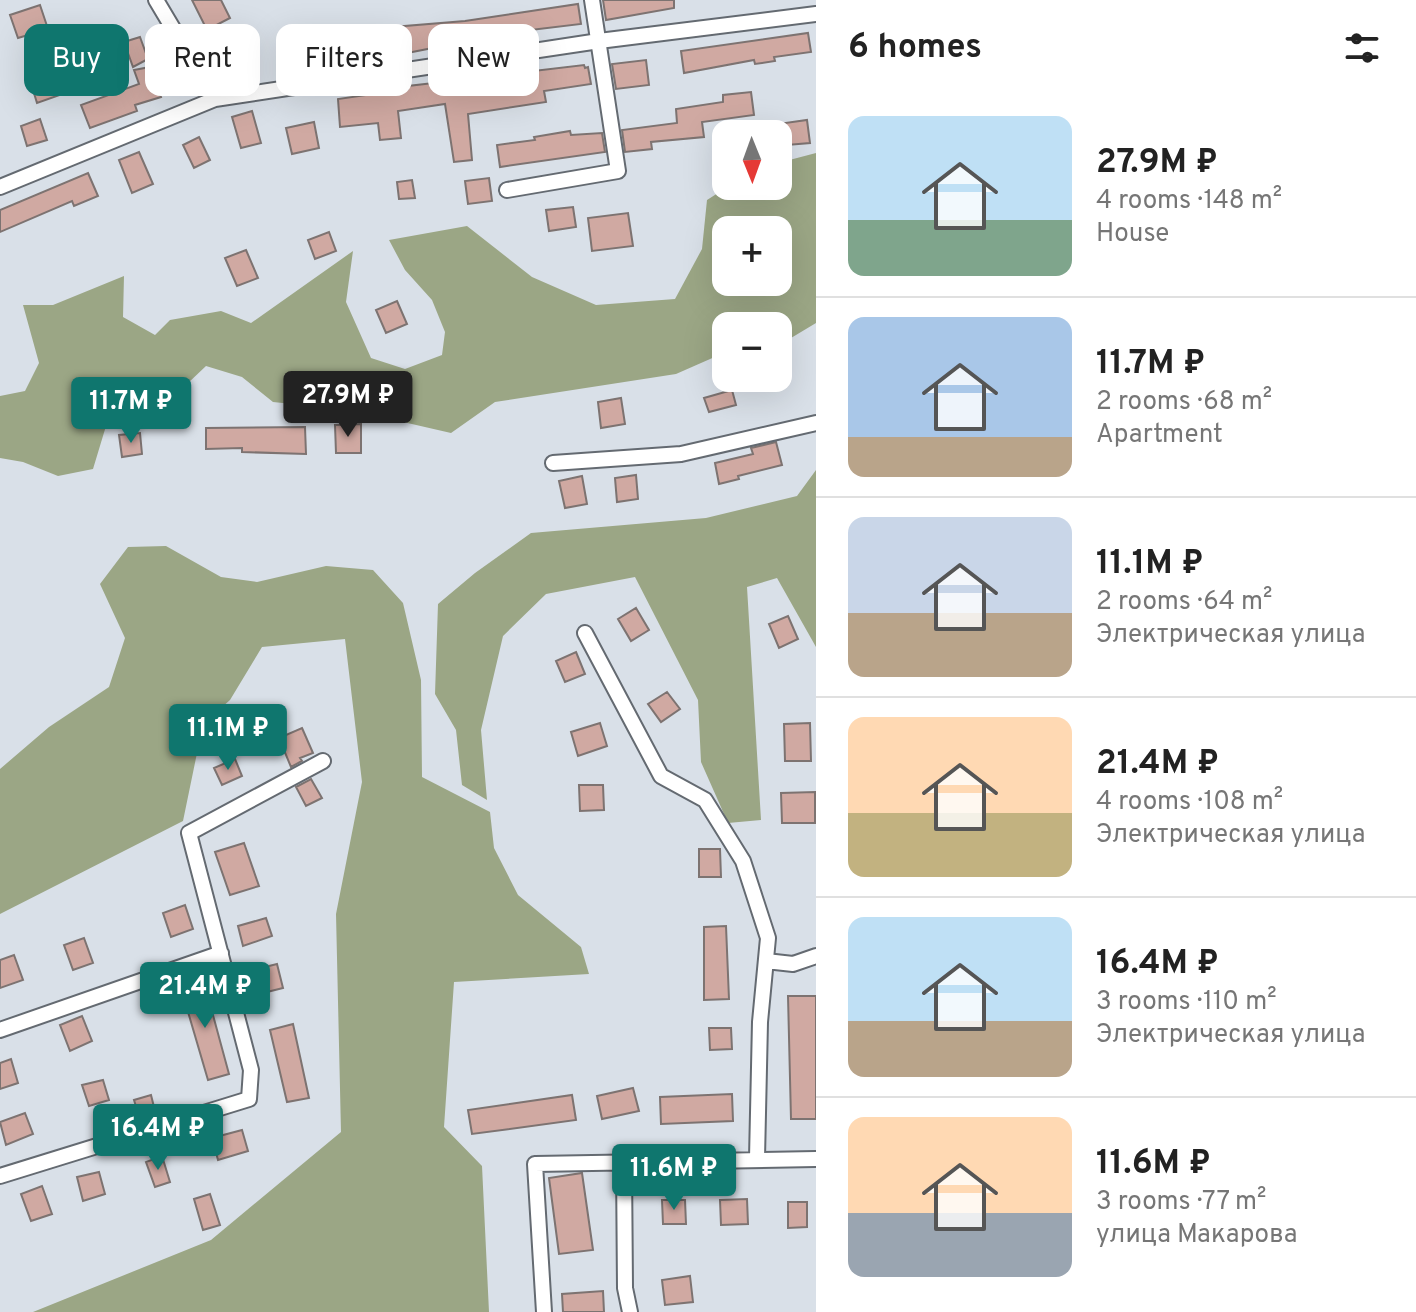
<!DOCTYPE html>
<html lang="en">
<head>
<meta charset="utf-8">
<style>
	body { margin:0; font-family:Overpass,sans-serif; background:#f6f6f6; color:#222; height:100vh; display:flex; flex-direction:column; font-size:30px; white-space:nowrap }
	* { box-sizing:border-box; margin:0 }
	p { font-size:26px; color:#767676 }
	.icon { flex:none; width:44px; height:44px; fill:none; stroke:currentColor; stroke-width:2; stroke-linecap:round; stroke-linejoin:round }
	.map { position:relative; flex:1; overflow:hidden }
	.drawer { display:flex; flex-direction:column; background:#fff; width:600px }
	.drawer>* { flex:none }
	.banner { position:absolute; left:24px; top:24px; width:672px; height:72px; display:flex; gap:16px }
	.needle { width:52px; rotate:179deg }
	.buttons { position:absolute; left:712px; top:120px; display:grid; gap:16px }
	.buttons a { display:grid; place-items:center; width:80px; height:80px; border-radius:16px; background:#fff; box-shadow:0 8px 32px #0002; font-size:40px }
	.price { position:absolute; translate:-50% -68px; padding:0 18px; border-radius:8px; background:#0f766e; color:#fff; font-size:26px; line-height:52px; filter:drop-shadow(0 2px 4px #0008) }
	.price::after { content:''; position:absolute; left:50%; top:48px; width:24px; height:18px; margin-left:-12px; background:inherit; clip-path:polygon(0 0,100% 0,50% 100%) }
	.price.selected { background:#222; color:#fff }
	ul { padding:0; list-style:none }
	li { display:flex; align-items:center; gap:24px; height:200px; padding:0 32px }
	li+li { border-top:2px solid #e0e0e0 }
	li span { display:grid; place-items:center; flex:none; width:224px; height:160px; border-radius:16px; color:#555 }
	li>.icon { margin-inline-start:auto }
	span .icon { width:96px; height:96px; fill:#fffc; stroke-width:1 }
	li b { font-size:34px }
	h2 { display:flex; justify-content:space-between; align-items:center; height:96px; padding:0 32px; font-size:34px }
	.tag { padding:0 28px; border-radius:16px; background:#fff; box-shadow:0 8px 32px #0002; font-size:28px; line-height:72px }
	.tag.selected { background:#0f766e; color:#fff }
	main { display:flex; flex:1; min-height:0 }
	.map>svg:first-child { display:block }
</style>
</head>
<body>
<main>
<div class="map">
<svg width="816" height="1312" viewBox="0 0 816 1312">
	<rect width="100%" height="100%" fill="#d9e0e8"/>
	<path fill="#9ba685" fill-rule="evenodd" d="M816,153V323L791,338L778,340V326H726V352L676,374L495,402L451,433L351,410L273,402L242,377L206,366L148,421L106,426L93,469L58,476L23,462L0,458V396L25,391L39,363L23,305H53L124,276L123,317L155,335L170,320L221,311L251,323L353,251L346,302L371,358L405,369L442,355L445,332L432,300L405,270L389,240L467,226L532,277L596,305L675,299L702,249L707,200L729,186H778V163ZM778,230V282H726V230Z
		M816,470V647L777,578L747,587L761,820L728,823L701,762L698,700L635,577L546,594L503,636L481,730L487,800L462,785L456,730L435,694L438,604L475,573L531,533L706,518L797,496Z
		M166,546L221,577L257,582L326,566L373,570L403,603L421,680L422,777L490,812L494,848L518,895L581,947L589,974L454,982L444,1127L482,1166L489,1312H33L211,1240L341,1132L336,914L362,782L345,639L262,647L230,700L203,724L183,821L0,914V769L49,727L109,687L125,638L100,584L128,547Z"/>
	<path fill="#d0a9a2" stroke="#7d7371" stroke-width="2" d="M192,0H221L230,18L207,30Z
		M603,0H674V8L606,20Z
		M578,4L581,24L514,32L397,55L393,27L465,21Z
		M40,5L48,29L18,38L10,15Z
		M808,33L811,52L774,57L775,61L755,64L754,60L684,73L681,51Z
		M355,36L358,58L335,61L331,39Z
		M140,37L148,59L133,67L124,42Z
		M303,41L308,66L285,70L281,45Z
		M249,49L254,76L226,81L221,55Z
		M646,60L649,85L616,89L612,64Z
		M584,65L585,68L588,67L591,84L544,91L546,102L468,114L472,160L454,162L445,104L398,111L401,138L380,140L378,123L340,127L338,99L408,89V86L425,84Z
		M66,67L74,90L37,103L30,80Z
		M150,67L161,97L135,105L137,111L90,128L81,105L139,84L134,70Z
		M751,92L754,115L702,122L704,137L651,142L652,149L625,152L622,130L677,123L676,109L723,102V95Z
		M252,111L261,143L241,148L232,117Z
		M40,119L47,140L27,146L21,126Z
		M807,120L810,143L787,145L785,123Z
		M314,122L319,148L292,154L286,128Z
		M570,131L571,135L602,133L605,152L500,167L497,145L535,140L534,137Z
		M199,137L210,160L194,168L183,145Z
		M139,152L153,184L132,193L119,160Z
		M88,173L98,196L74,206L72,201L0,232V210Z
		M489,178L492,201L468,204L465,181Z
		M412,180L415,198L399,199L397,182Z
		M573,207L576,227L549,231L546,210Z
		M628,213L633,246L592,251L588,218Z
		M329,232L336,251L315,259L308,240Z
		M246,250L258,278L237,286L225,258Z
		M397,301L407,324L386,333L376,310Z
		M732,390L736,405L709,412L704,398Z
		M621,398L625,424L601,428L598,402Z
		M361,424V453H336L335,425Z
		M305,427L306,454L242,452V448L206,449V428Z
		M140,433L142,454L122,457L119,435Z
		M776,442L782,465L738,476L739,479L719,484L715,463L753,454L751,448Z
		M636,475L638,499L617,502L615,478Z
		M582,476L587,504L565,508L559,481Z
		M636,608L649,630L631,641L618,619Z
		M788,616L798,639L779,648L769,624Z
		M576,652L585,674L565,682L556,661Z
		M667,692L680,709L661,722L648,704Z
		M600,723L607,746L578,756L571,732Z
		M810,723L811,761H785L784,724Z
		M302,728L313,753L300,758L302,761L291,767L279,738Z
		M235,759L242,776L222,785L214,768Z
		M311,779L322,798L306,806L296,787Z
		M579,785H603L604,810L580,811Z
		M815,792V823H782L781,793Z
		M244,843L259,886L230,895L215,852Z
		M699,849H720L721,877H699Z
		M185,905L193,929L171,937L163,913Z
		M266,918L272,936L243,946L238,926Z
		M726,926L729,999L704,1000V927Z
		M84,938L93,963L73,970L64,945Z
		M14,955L23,980L0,988V960Z
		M277,964L283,988L259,994L253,970Z
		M204,982L229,1074L208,1080L181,988Z
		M788,996H816V1119H791Z
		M82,1016L92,1041L70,1051L60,1025Z
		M293,1024L309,1098L287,1102L270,1030Z
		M709,1028H731L732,1049L710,1050Z
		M11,1059L18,1083L0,1089V1063Z
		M103,1080L109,1100L89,1106L82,1085Z
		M633,1088L639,1111L602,1119L597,1096Z
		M732,1094L733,1121L661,1124L660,1097Z
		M151,1095L156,1115L140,1119L134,1100Z
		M572,1095L576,1120L472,1134L468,1110Z
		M25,1113L33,1134L6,1145L0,1122Z
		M242,1130L248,1151L218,1160L212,1138Z
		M162,1156L170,1182L155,1187L146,1162Z
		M99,1172L105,1194L83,1201L77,1177Z
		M582,1173L593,1250L559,1254L549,1178Z
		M42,1186L52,1214L31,1221L21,1194Z
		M210,1194L220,1225L203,1230L194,1199Z
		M747,1199L748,1224L721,1225L720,1200Z
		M662,1200H685L686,1224H663Z
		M788,1202H807V1227L788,1228Z
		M690,1276L693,1302L665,1305L662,1280Z
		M603,1291L604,1312H563L562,1294Z"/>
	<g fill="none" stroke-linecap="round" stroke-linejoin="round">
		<defs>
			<path id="street" d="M156,0L215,99
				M0,187L215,99L599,41L816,14
				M507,190L618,171L592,0
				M553,463L681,454L816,423
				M585,633L661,776L705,800L743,861L768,938L760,1022L757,1158
				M766,961L793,964L816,956
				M0,1030L221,953
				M624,1164L625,1288L630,1312
				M0,1176L249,1099L251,1070L189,833L323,761
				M544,1312L535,1164L816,1159"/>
		</defs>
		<use href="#street" stroke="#646a71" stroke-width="18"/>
		<use href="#street" stroke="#fff" stroke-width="14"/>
	</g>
</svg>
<div class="buttons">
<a><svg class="needle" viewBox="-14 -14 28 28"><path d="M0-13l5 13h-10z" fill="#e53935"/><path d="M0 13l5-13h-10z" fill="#767676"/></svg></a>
<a>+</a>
<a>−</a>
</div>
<b class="price selected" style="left:348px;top:439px">27.9M ₽</b>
<b class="price" style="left:131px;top:445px">11.7M ₽</b>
<b class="price" style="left:228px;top:772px">11.1M ₽</b>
<b class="price" style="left:205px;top:1030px">21.4M ₽</b>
<b class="price" style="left:158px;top:1172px">16.4M ₽</b>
<b class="price" style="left:674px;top:1212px">11.6M ₽</b>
<div class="banner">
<a class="tag selected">Buy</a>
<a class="tag">Rent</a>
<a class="tag">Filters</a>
<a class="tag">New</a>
</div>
</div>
<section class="drawer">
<h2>6 homes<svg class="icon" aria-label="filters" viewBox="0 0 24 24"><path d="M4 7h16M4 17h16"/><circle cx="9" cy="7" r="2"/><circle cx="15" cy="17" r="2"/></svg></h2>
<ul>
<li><span style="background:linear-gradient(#bfe0f5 65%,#7fa58c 0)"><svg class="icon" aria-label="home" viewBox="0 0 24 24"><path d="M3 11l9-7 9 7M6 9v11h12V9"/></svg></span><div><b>27.9M ₽</b><p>4 rooms · 148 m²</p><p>House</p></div></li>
<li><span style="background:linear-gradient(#a9c7e8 75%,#b9a48a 0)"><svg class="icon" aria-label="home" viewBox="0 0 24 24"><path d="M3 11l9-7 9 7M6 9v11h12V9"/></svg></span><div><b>11.7M ₽</b><p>2 rooms · 68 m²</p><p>Apartment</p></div></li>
<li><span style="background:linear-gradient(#c9d6e8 60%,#b9a48a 0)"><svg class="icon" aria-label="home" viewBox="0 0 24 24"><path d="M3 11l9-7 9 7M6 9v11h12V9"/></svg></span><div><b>11.1M ₽</b><p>2 rooms · 64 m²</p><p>Электрическая улица</p></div></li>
<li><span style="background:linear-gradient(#ffd9b3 60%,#c2b280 0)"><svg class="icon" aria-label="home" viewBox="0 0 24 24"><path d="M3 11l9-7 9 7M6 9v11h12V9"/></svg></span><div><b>21.4M ₽</b><p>4 rooms · 108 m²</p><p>Электрическая улица</p></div></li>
<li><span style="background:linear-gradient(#bfe0f5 65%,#b9a48a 0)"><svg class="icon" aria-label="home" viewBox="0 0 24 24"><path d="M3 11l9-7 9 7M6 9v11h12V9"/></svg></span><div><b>16.4M ₽</b><p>3 rooms · 110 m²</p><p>Электрическая улица</p></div></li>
<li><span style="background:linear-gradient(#ffd9b3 60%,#9aa5b1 0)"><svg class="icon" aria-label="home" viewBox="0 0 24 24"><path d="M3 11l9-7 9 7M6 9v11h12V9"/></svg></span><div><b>11.6M ₽</b><p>3 rooms · 77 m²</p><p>улица Макарова</p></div></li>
</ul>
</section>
</main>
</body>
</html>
